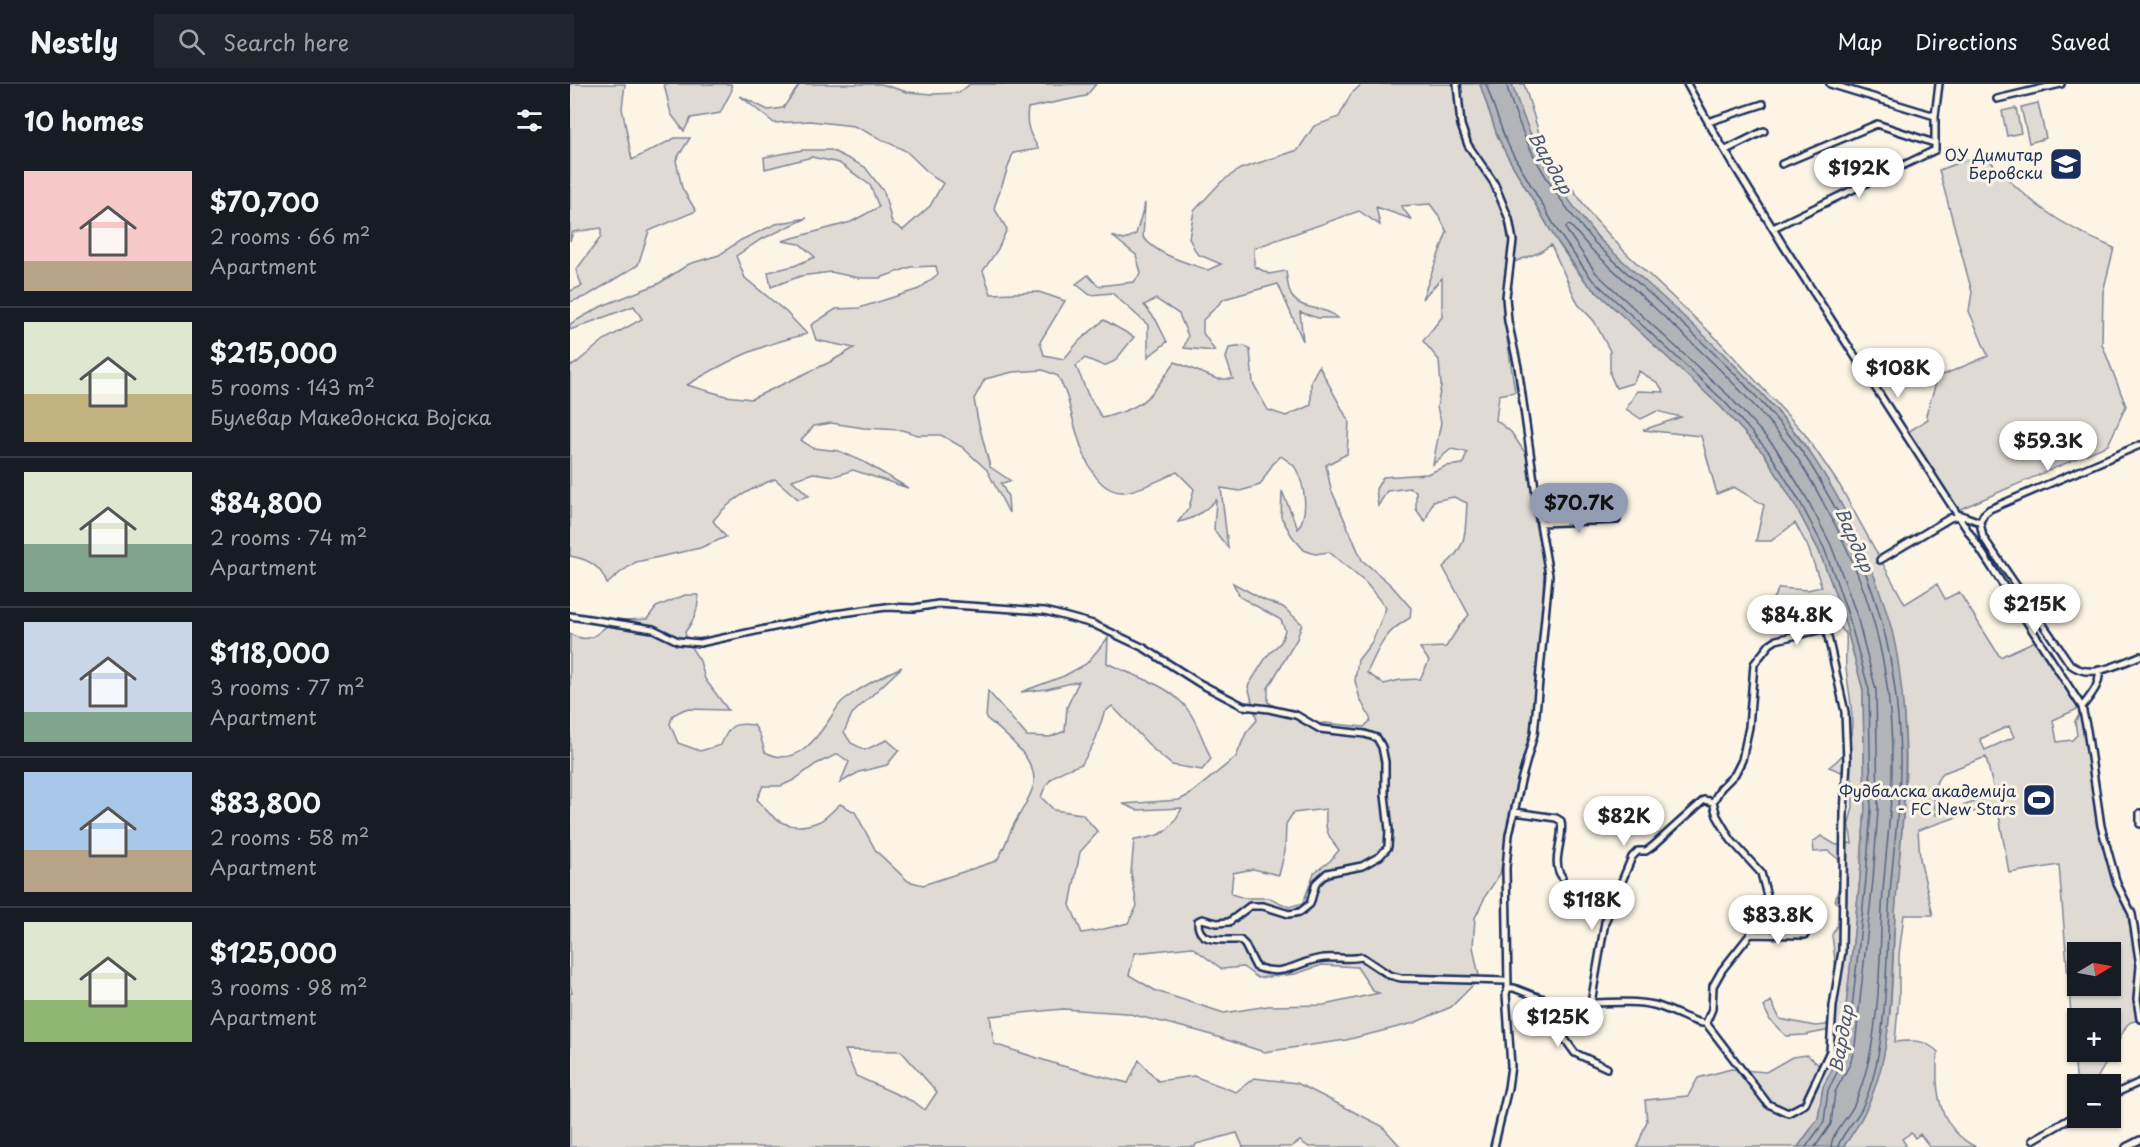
<!DOCTYPE html>
<html lang="en">
<head>
<meta charset="utf-8">
<style>
	body { margin:0; font-family:"Playpen Sans",sans-serif; background:#20242c; color:#f1f3f6; height:100vh; display:flex; flex-direction:column; font-size:22px; white-space:nowrap }
	* { box-sizing:border-box; margin:0 }
	p { font-size:20px; color:#9ea1a6 }
	.icon { flex:none; width:33px; height:33px; fill:none; stroke:currentColor; stroke-width:2; stroke-linecap:round; stroke-linejoin:round }
	.map { position:relative; flex:1; overflow:hidden }
	.sheet { display:flex; flex-direction:column; background:#171b24; width:570px }
	.sheet>* { flex:none }
	.needle { width:39px; rotate:80deg }
	.controls { position:absolute; left:1497px; top:858px; display:grid; gap:12px }
	.controls a { display:grid; place-items:center; width:54px; height:54px; border-radius:0px; background:#171b24; box-shadow:0 2px 4px #0004; font-size:30px }
	.price { position:absolute; translate:-50% -51px; padding:0 14px; border-radius:21px; background:#fff; color:#222; font-size:20px; line-height:39px; filter:drop-shadow(0 2px 3px #0008) }
	.price::after { content:''; position:absolute; left:50%; top:36px; width:18px; height:14px; margin-left:-9px; background:inherit; clip-path:polygon(0 0,100% 0,50% 100%) }
	.price.current { background:#919bb2; color:#111 }
	ul { padding:0; list-style:none }
	li { display:flex; align-items:center; gap:18px; height:150px; padding:0 24px }
	li+li { border-top:2px solid #363941 }
	li span { display:grid; place-items:center; flex:none; width:168px; height:120px; border-radius:0px; color:#555 }
	li>.icon { margin-inline-start:auto }
	span .icon { width:72px; height:72px; fill:#fffc; stroke-width:1 }
	li b { font-size:26px }
	h2 { display:flex; justify-content:space-between; align-items:center; height:72px; padding:0 24px; font-size:26px }
	header { display:flex; align-items:center; gap:36px; box-sizing:border-box; height:84px; padding:0 30px; background:#171b24; border-bottom:2px solid #363941 }
	header strong { font-size:28px }
	nav { display:flex; gap:33px; margin-inline-start:auto; font-size:21px }
	.search { width:420px; height:54px; background:#20242c; display:flex; align-items:center; gap:15px; box-sizing:border-box; padding:0 21px; border-radius:0px; color:#9ea1a6; font-size:22px }
	main { display:flex; flex:1; min-height:0 }
	.map>svg:first-child { display:block }
</style>
</head>
<body>
<header>
<strong>Nestly</strong>
<div class="search"><svg class="icon" aria-label="search" viewBox="0 0 24 24"><circle cx="10" cy="10" r="6"/><path d="M15 15l6 6"/></svg>Search here</div>
<nav><a>Map</a><a>Directions</a><a>Saved</a></nav>
</header>
<main>
<section class="sheet">
<h2>10 homes<svg class="icon" aria-label="filters" viewBox="0 0 24 24"><path d="M4 7h16M4 17h16"/><circle cx="9" cy="7" r="2"/><circle cx="15" cy="17" r="2"/></svg></h2>
<ul>
<li><span style="background:linear-gradient(#f6c9c9 75%,#b9a48a 0)"><svg class="icon" aria-label="home" viewBox="0 0 24 24"><path d="M3 11l9-7 9 7M6 9v11h12V9"/></svg></span><div><b>$70,700</b><p>2 rooms · 66 m²</p><p>Apartment</p></div></li>
<li><span style="background:linear-gradient(#dfe7d0 60%,#c2b280 0)"><svg class="icon" aria-label="home" viewBox="0 0 24 24"><path d="M3 11l9-7 9 7M6 9v11h12V9"/></svg></span><div><b>$215,000</b><p>5 rooms · 143 m²</p><p>Булевар Македонска Војска</p></div></li>
<li><span style="background:linear-gradient(#dfe7d0 60%,#7fa58c 0)"><svg class="icon" aria-label="home" viewBox="0 0 24 24"><path d="M3 11l9-7 9 7M6 9v11h12V9"/></svg></span><div><b>$84,800</b><p>2 rooms · 74 m²</p><p>Apartment</p></div></li>
<li><span style="background:linear-gradient(#c9d6e8 75%,#7fa58c 0)"><svg class="icon" aria-label="home" viewBox="0 0 24 24"><path d="M3 11l9-7 9 7M6 9v11h12V9"/></svg></span><div><b>$118,000</b><p>3 rooms · 77 m²</p><p>Apartment</p></div></li>
<li><span style="background:linear-gradient(#a9c7e8 65%,#b9a48a 0)"><svg class="icon" aria-label="home" viewBox="0 0 24 24"><path d="M3 11l9-7 9 7M6 9v11h12V9"/></svg></span><div><b>$83,800</b><p>2 rooms · 58 m²</p><p>Apartment</p></div></li>
<li><span style="background:linear-gradient(#dfe7d0 65%,#8fb573 0)"><svg class="icon" aria-label="home" viewBox="0 0 24 24"><path d="M3 11l9-7 9 7M6 9v11h12V9"/></svg></span><div><b>$125,000</b><p>3 rooms · 98 m²</p><p>Apartment</p></div></li>
</ul>
</section>
<div class="map">
<svg width="1570" height="1063" viewBox="0 0 1570 1063">
	<rect width="100%" height="100%" fill="#fcf5e5"/>
	<filter id="ink" filterUnits="userSpaceOnUse"><feTurbulence type="fractalNoise" baseFrequency=".0167" numOctaves="2"/><feDisplacementMap in="SourceGraphic" scale="12" xChannelSelector="R" yChannelSelector="G"/><feConvolveMatrix kernelMatrix="1 2 1 2 8 2 1 2 1" color-interpolation-filters="sRGB"/></filter>
	<g filter="url(#ink)">
		<path fill="#dfdbd4" stroke="#7d8599" stroke-width="1.5" fill-rule="evenodd" d="M0,0H55L52,24L62,76L105,54H120L106,76L112,104L126,127L79,147L68,181L17,212L0,218V207L12,202L6,186L31,153V144L3,148L0,157Z
			M94,0H161L162,6L150,29L121,34L114,47L101,30Z
			M230,0H311L337,8L363,10L389,9L400,0H526L516,12L458,24C455,41 460,51 469,65L443,69L424,124L437,145L428,165L413,187L421,210L469,208L495,217L470,258L474,271L494,275L509,257L534,236L564,253L545,277L534,282L515,274L506,282L518,311L532,334C576,323 579,314 605,278L647,295H663L656,274L659,264L675,262L680,266L683,299L698,326L716,332L741,321V297L749,282L779,338L777,370L756,381L761,405L792,476L821,501L841,524L840,534C815,547 808,564 797,589L814,600L830,596L850,595L859,577L850,564L876,563L890,541L899,531L873,483C898,463 895,449 897,419L884,413L863,417L855,438L846,425V407L839,404L817,407L808,422L806,405L813,393L857,390L876,382L893,380L897,368L881,365L863,380L871,338L867,323L871,302L869,276L853,257L872,233V194L852,215L877,148L869,132L860,120L831,122L841,135L806,123L810,141L789,127L684,164V182L699,190L716,187C717,194 718,205 721,211C731,228 754,221 768,234H748L730,228L733,257L708,200L654,215L633,236V249L645,267L614,264L618,252L609,230L586,215L574,221L586,236L597,258L578,273V241L542,209L520,211L506,200L518,191L528,202L564,198L571,189L566,171L542,152L554,156L566,150L575,119L573,153C589,172 615,178 638,186L651,180L627,170L619,154L624,127L651,98L670,85L728,66L744,42L769,33L781,10L792,0H910L927,51L936,70L985,154L1006,186L1017,199L1150,322L1195,371L1224,419L1249,467L1261,498L1274,535L1293,606L1295,724L1290,794L1272,959L1268,974L1253,1003L1248,1035L1228,1063H1067L1077,1037L1075,1016L1118,1012L1128,994L1161,985L1196,988L1222,973L1237,971L1250,982L1260,959V946L1235,951L1216,952L1200,936L1194,923L1201,917L1210,935L1245,942L1256,941L1266,927L1268,903L1262,851L1275,827L1265,817L1272,791V778L1258,767L1244,768L1243,758L1251,752L1266,761L1282,759L1279,739L1283,723L1282,692L1259,683C1295,659 1279,619 1276,583C1275,572 1277,561 1276,550L1264,536L1247,533L1220,542L1217,532L1234,526L1217,527L1202,516L1209,504L1237,506L1252,503L1238,463L1225,439L1201,457H1186L1194,421L1164,403L1147,410L1131,352L1073,346L1111,333L1087,327L1071,335L1056,325L1067,307L1094,308L1088,299L1069,287L1063,299L1046,304L1040,290V267L1024,237L1008,220L981,161L968,169L936,181V247L945,308L929,311L926,336L941,348L956,370L966,445L974,478L973,522L961,646L948,691L930,790L916,811L905,834L903,863L909,892L907,897L881,923L844,939L776,956L694,968L632,948L556,929L493,925L420,932L424,960L489,981L558,999L569,976L588,997L624,992L666,1008L684,994L727,999L812,1042L831,1063H739L730,1057L721,1063H673L667,1049L626,1060L625,1063H0V909H2L0,901V550C26,563 26,544 47,537C56,535 68,536 77,535L86,523L115,511H128C129,526 124,536 115,548L117,557L130,577L135,595L158,626L115,625L103,631L100,640L108,659L130,667L151,661C159,642 162,638 184,641L190,651L195,668C226,684 245,657 261,633C265,627 269,619 275,615C292,603 313,591 332,583L282,630L274,648L281,659L295,666L317,656L329,666L317,681L289,688L270,699L279,678L268,670L246,680L224,696L211,702H193L187,715C203,737 220,749 248,738C256,735 263,726 270,720L285,728L306,767L338,797L353,801L426,777C435,766 437,753 444,740C450,729 459,716 463,703C471,678 433,648 416,634L418,607L457,652L480,653L495,647L497,623L509,597L477,605L451,608L494,592L516,580L538,554L537,579C560,591 588,597 608,615C625,629 632,655 641,675L632,686L602,681L585,667L542,622L534,629L525,657L512,680C491,687 478,691 471,713L484,726L512,730L528,748L510,768L500,821L512,849L530,846L558,839L567,822L561,789L564,756C592,752 599,750 612,724L567,726L553,720L609,716L619,711L666,673L676,649L687,636L678,602L697,572L711,558L715,546L711,536L670,513L663,499L694,516L713,523L732,540L727,555L698,604V618L735,641L755,639L794,643L801,636L790,615L785,597L788,576L802,558L816,524L796,499L759,468L745,470L734,466L722,452L711,433L712,407L728,445C739,428 735,402 726,385C723,379 716,376 711,372L702,381L690,401L670,407L651,404L658,464L644,446L646,416C634,427 625,435 608,438L619,424L624,405L607,388C594,394 565,409 551,408C515,406 505,339 497,313C495,306 491,299 488,292L473,286L443,288L415,295L404,315L408,337L420,383L441,397L431,399L438,413L439,429L417,386L392,363L371,351H348L332,346L294,344L261,339L244,342L231,356L243,364L269,367L294,378L338,404L283,386L265,392L243,389L222,396L239,412L228,415L205,395C180,405 159,416 143,437L156,453L130,464L66,478L51,488L37,500C31,482 18,475 0,472V282L5,280L34,256L72,235L64,222L0,246V240L32,222L88,200L119,180L149,171L171,156L206,140L237,134L190,156L166,172L175,194L216,228L237,250C189,261 159,276 117,301L156,312L181,315L260,278L284,264L246,256L241,241L266,225L289,224L349,205L368,190L366,182L341,183L310,194H289L261,188L231,192L201,203L198,188L224,182L245,173L230,160L212,157L281,138L309,123L300,101L269,79L242,73L195,85L194,73L233,66H261L295,83L314,108L322,139L333,146L360,122L373,99L363,93L336,67L284,42L240,37L204,39L170,12L198,26L213,24ZM756,725C755,746 756,750 769,766L760,777L744,789L733,819L719,823L700,814H674L661,810L663,789L683,785L709,791L715,767L716,740L723,729ZM622,863L652,885L673,883L688,894L725,890L752,881L787,883L803,907L809,909L754,921L698,922L654,929L586,907L559,891L565,869ZM275,966L331,967L367,1008L355,1026L344,1018L286,992Z
			M942,0H954L969,49L979,70L1021,131L1055,168L1147,255L1234,349L1270,402L1335,520L1367,500L1375,515L1389,508L1430,573L1467,556L1512,623L1483,636L1487,658L1502,656L1507,651L1505,637L1513,626L1524,699L1543,785L1562,830L1570,882L1569,936L1561,938L1557,941L1524,1000H1508L1507,1005L1489,781L1439,789L1427,720L1348,746L1350,775L1363,831H1334L1329,871V913L1325,958C1342,956 1355,955 1368,968C1364,1006 1368,1044 1406,1063H1360L1350,1050L1345,1054L1341,1049L1332,1055L1336,1061L1333,1063H1273C1329,990 1320,900 1326,813C1329,767 1336,721 1336,674C1335,580 1312,497 1267,414C1256,395 1245,375 1232,357C1203,319 1168,284 1133,251C1098,219 1059,188 1027,152C987,108 959,57 942,0ZM1439,642L1444,653L1415,666L1410,655ZM1416,673L1425,711L1366,731C1364,716 1361,700 1373,689ZM1508,868H1540V902H1508ZM1508,934H1540V968H1508Z
			M1468,19L1476,54L1459,59L1451,23Z
			M1446,24L1451,49L1437,52L1432,27Z
			M1414,70C1455,116 1487,140 1544,164L1533,208L1532,260L1556,322L1538,361L1388,426L1338,348L1358,335L1356,331L1368,293L1418,272L1399,227L1402,208L1369,86Z"/>
		<path fill="#b2b4b8" stroke="#767f94" stroke-width="1.5" d="M910,0H942C960,60 988,105 1028,154C1097,219 1174,281 1232,358C1270,408 1305,483 1321,543C1329,573 1332,605 1334,635C1339,700 1329,766 1325,831C1319,914 1327,993 1273,1063H1228L1248,1035L1253,1003L1268,974L1272,959L1290,794L1295,724L1293,606L1274,535L1261,498L1249,467L1224,419L1195,371L1150,322L1017,199L985,154L936,70L927,51Z"/>
		<g fill="none" stroke-linecap="round" stroke-linejoin="round">
			<path stroke="#576482" stroke-width="1.5" d="M916,0L933,49L941,67L990,151L1021,194L1154,317L1199,368L1229,416L1254,464L1266,496L1279,534L1299,606L1301,725L1296,795L1278,961L1273,977L1258,1006L1254,1038L1236,1063
				M937,0C938,12 944,24 948,36C965,82 992,121 1024,158C1093,224 1169,285 1227,361C1241,379 1251,399 1262,418C1308,500 1328,579 1330,673C1331,719 1323,765 1320,811C1316,861 1318,911 1310,960C1307,980 1301,1005 1292,1024C1286,1036 1270,1052 1268,1063
				M1245,1063L1261,1040L1265,1008L1280,980L1285,962L1303,796L1308,725L1306,606L1287,532L1273,493L1261,461L1236,413L1205,363L1159,312L1026,189L997,147L996,143L998,141L1001,142L1019,163C1088,229 1163,290 1221,365C1234,383 1245,403 1255,422C1300,502 1322,583 1322,675C1323,719 1316,764 1313,808C1310,848 1311,890 1306,930C1303,960 1297,991 1285,1019C1279,1034 1262,1047 1261,1063"/>
			<defs>
				<path id="minor" d="M887,0L891,41L898,61L924,99L939,135L943,157L936,213L938,237L948,283L970,439L979,491L964,650L951,697L939,751L936,784L938,904L936,910L941,982L938,1004L924,1063
					M1117,0L1146,52L1213,161L1512,623L1517,646L1531,742L1547,800L1562,830L1570,882L1567,915L1570,935
					M1260,0L1365,32
					M1427,15L1491,0
					M1138,38L1193,20
					M1156,66L1194,47
					M1212,80L1307,40L1364,59
					M1203,144L1365,66V32L1369,0
					M1410,438L1413,453L1500,580C1520,597 1548,580 1570,572
					M1410,438L1414,430L1420,425L1570,361
					M970,439L1047,436
					M1310,476L1380,434L1391,431L1410,438
					M0,532L83,545L108,557L130,559L265,530L316,523L344,524L368,520L475,527L523,540L574,564L629,599L673,622L699,625L726,631L750,645L795,650L807,654L812,663L815,678V711L819,746L818,763L810,772L792,782L757,789L746,799L740,820L730,828L719,830L693,822H680L659,838L647,839L632,835L628,837C627,861 654,855 670,856L675,861L686,883C718,894 726,877 754,874C767,873 779,876 792,873L819,891L831,894L936,897
					M1512,623C1520,612 1531,601 1529,586
					M945,728L986,734L991,737C995,755 980,777 992,793
					M1570,729V740
					M1180,850L1235,851
					M938,904H944C957,909 969,915 983,917C1017,923 1051,914 1084,921C1098,924 1127,941 1136,939L1142,925L1143,902L1152,886L1190,838L1196,821L1197,812L1191,789L1161,756L1147,732L1143,718L1151,704L1165,690L1172,676L1179,643L1184,580L1200,560L1206,556L1262,543
					M964,913L1005,969L1037,984
					M1021,919L1035,838L1062,773L1068,767H1076L1083,762L1134,716L1143,718
					M1136,939L1198,1020L1218,1029L1235,1020L1260,967L1263,922L1272,867L1274,730L1277,677L1275,628L1256,544
					M1540,1012L1570,998
					M1463,1056L1508,1030
					M1556,1063L1570,1056"/>
			</defs>
			<use href="#minor" stroke="#1b2f5e" stroke-width="10"/>
			<use href="#minor" stroke="#fcf5e5" stroke-width="5"/>
		</g>
	</g>
	<defs>
		<symbol id="school-square" viewBox="-11 -11 22 22"><rect x="-9" y="-9" width="18" height="18" rx="4" fill="#1b2f5e" stroke="#fcf5e5"/><path d="M0-5L7-2L0 1L-7-2ZM-4 1L0 2.5L4 1V4Q0 6-4 4Z" fill="#fff"/></symbol>
		<symbol id="stadium-square" viewBox="-11 -11 22 22"><rect x="-9" y="-9" width="18" height="18" rx="4" fill="#1b2f5e" stroke="#fcf5e5"/><path d="M0-5a6.5 5 0 1 0 0 10a6.5 5 0 1 0 0-10ZM-3.5-1.8h7v3.6h-7Z" fill="#fff"/></symbol>
	</defs>
	<g fill-rule="evenodd">
		<use href="#school-square" x="1477" y="61" width="38" height="38"/>
		<use href="#stadium-square" x="1450" y="697" width="38" height="38"/>
	</g>
	<g text-anchor="middle" stroke-width="6" stroke-linejoin="round" paint-order="stroke">
		<g font-size="16" fill="#1b2f5e" stroke="#fcf5e5" text-anchor="end">
			<text x="1473" y="77">ОУ Димитар<tspan x="1473" dy="18">Беровски</tspan></text>
			<text x="1446" y="713">Фудбалска академија<tspan x="1446" dy="18">- FC New Stars</tspan></text>
		</g>
		<g font-size="18" font-style="italic" fill="#485779" stroke="#fcf5e5">
			<text transform="translate(980 79) rotate(60)" y="6">Вардар</text>
			<text transform="translate(1284 456) rotate(66)" y="6">Вардар</text>
			<text transform="translate(1272 955) rotate(-80)" y="6">Вардар</text>
		</g>
	</g>
</svg>
<div class="controls">
<a><svg class="needle" viewBox="-14 -14 28 28"><path d="M0-13l5 13h-10z" fill="#e53935"/><path d="M0 13l5-13h-10z" fill="#9ea1a6"/></svg></a>
<a>+</a>
<a>−</a>
</div>
<b class="price" style="left:1289px;top:115px">$192K</b>
<b class="price" style="left:1328px;top:315px">$108K</b>
<b class="price" style="left:1478px;top:388px">$59.3K</b>
<b class="price current" style="left:1009px;top:450px">$70.7K</b>
<b class="price" style="left:1465px;top:551px">$215K</b>
<b class="price" style="left:1227px;top:562px">$84.8K</b>
<b class="price" style="left:1054px;top:763px">$82K</b>
<b class="price" style="left:1022px;top:847px">$118K</b>
<b class="price" style="left:1208px;top:862px">$83.8K</b>
<b class="price" style="left:988px;top:964px">$125K</b>
</div>
</main>
</body>
</html>
